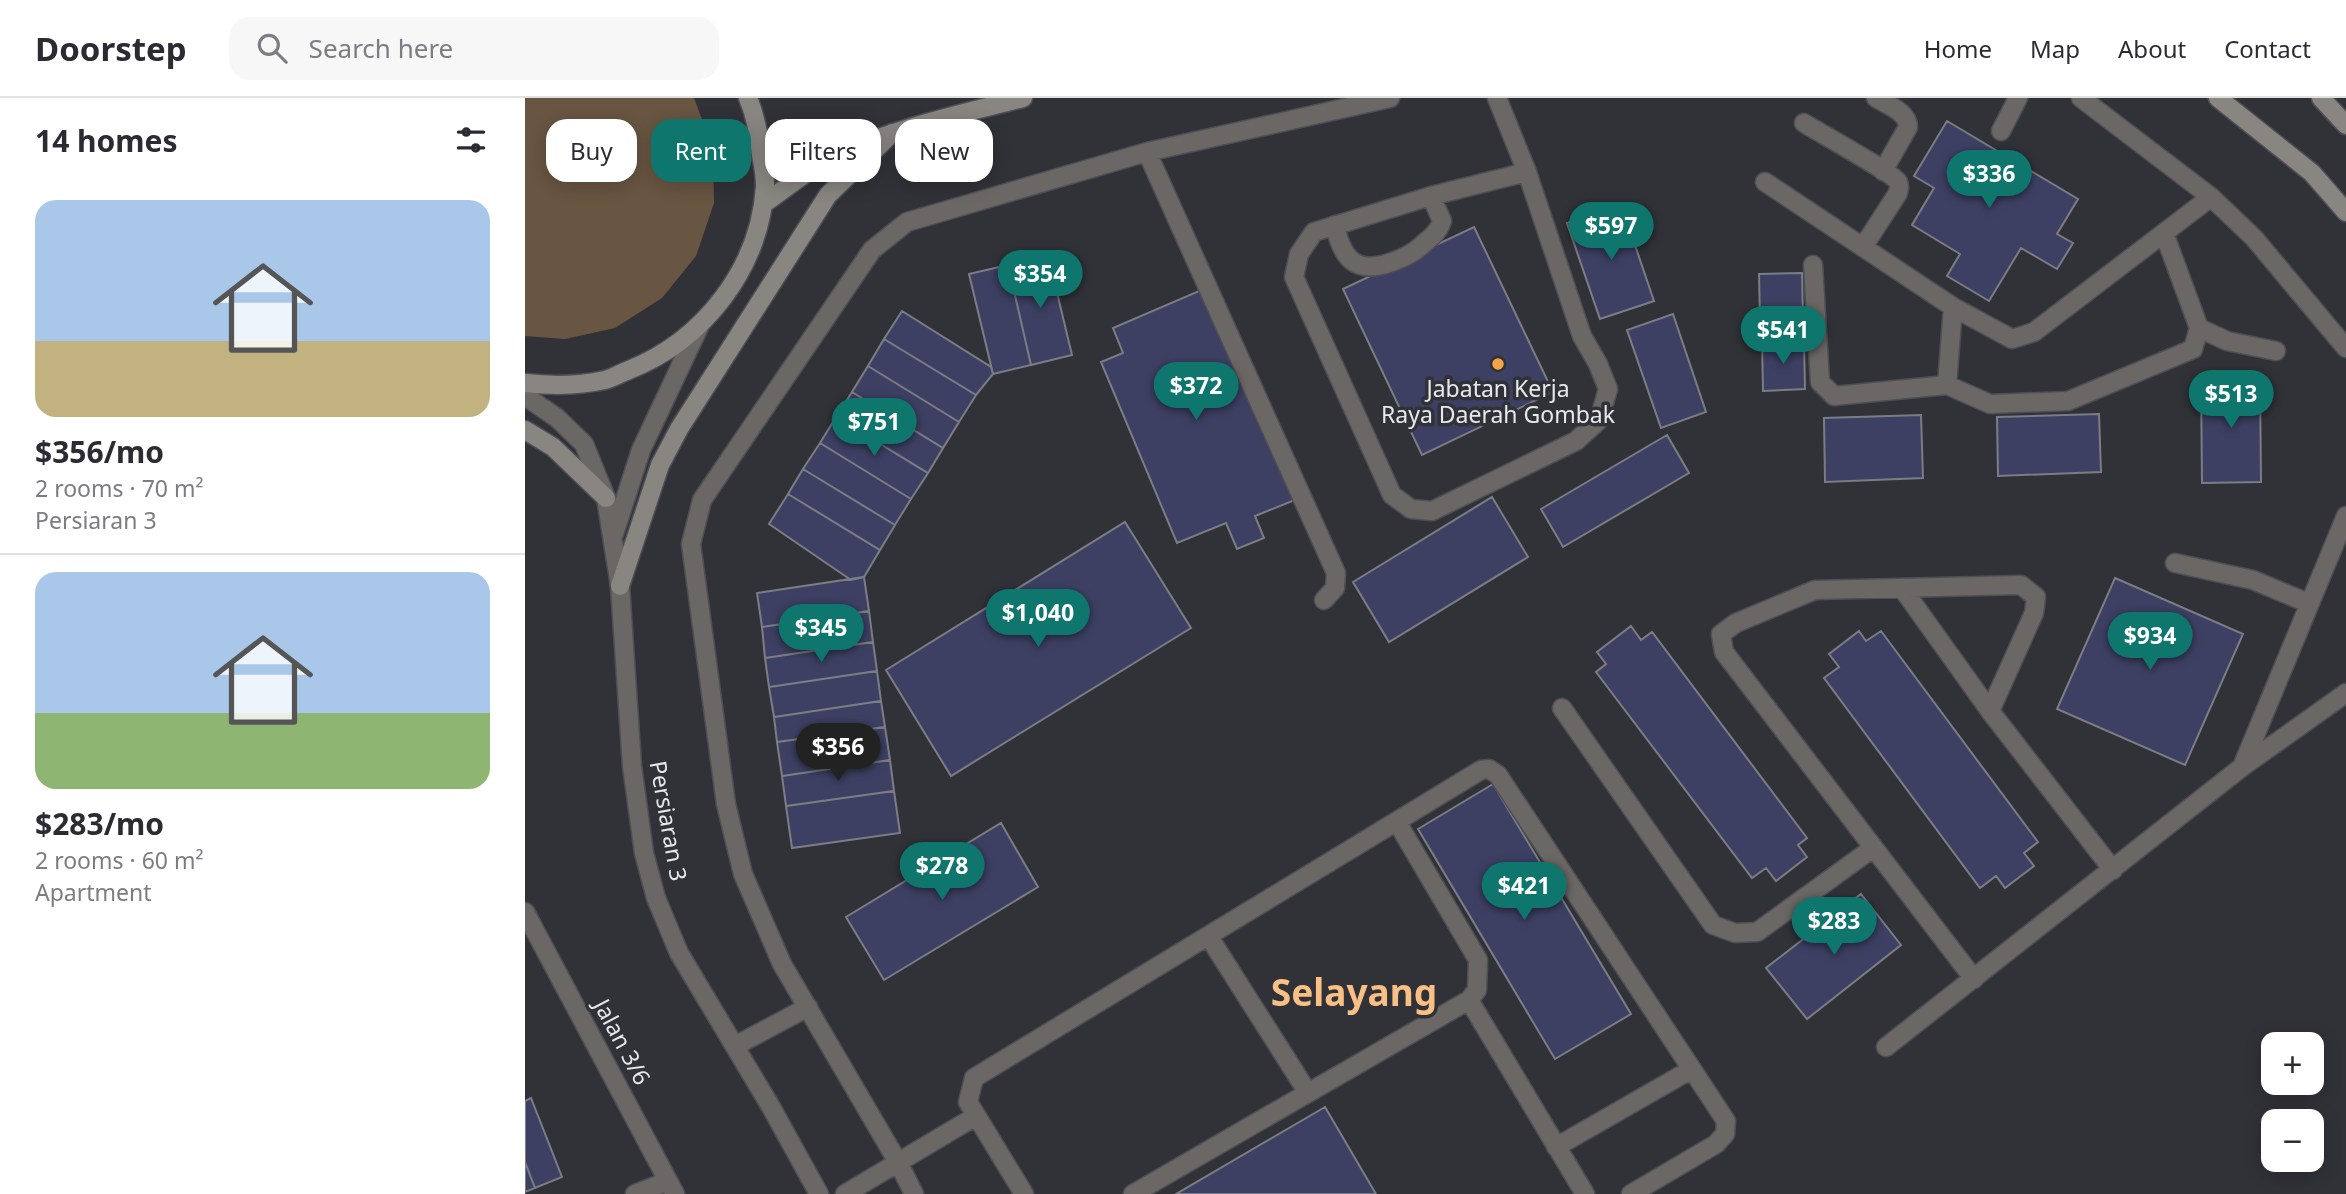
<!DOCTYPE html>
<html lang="en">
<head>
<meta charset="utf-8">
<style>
	body { margin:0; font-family:"Noto Sans",sans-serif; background:#f7f7f7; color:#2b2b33; height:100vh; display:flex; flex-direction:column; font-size:26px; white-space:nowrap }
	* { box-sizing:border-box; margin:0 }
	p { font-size:23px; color:#7c7c81 }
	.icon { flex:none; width:38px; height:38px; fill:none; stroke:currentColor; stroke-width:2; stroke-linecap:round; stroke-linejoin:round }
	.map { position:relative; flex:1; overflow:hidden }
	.side { display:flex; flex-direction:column; background:#fff; width:525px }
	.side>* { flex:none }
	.top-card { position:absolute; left:21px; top:21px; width:665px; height:63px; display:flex; gap:14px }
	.buttons { position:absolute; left:1736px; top:934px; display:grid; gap:14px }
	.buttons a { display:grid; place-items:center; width:63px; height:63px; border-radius:14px; background:#fff; box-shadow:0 4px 18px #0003; font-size:35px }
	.price { position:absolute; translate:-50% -60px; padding:0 16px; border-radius:24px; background:#0f766e; color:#fff; font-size:23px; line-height:46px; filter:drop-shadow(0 2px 4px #0008) }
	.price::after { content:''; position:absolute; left:50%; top:42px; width:21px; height:16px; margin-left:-10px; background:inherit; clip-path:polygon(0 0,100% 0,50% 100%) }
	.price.on { background:#222; color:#fff }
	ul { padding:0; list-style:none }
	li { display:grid; align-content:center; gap:14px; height:371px; padding:0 35px }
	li+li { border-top:2px solid #e1e1e2 }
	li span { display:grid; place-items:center; height:217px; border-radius:21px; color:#555 }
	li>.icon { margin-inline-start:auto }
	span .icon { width:126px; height:126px; fill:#fffc; stroke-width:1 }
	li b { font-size:30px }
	h2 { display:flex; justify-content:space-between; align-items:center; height:84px; padding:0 35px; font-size:30px }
	.pill { padding:0 24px; border-radius:21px; background:#fff; box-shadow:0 4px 18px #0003; font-size:24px; line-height:63px }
	.pill.on { background:#0f766e; color:#fff }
	header { display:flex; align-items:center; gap:42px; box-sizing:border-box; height:98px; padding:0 35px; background:#fff; border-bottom:2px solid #e1e1e2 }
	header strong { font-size:33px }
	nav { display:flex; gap:38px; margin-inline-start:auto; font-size:24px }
	.search { width:490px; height:63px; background:#f7f7f7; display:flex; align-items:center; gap:18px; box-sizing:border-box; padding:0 24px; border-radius:21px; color:#7c7c81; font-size:26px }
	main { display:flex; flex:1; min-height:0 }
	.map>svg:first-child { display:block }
</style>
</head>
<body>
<header>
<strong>Doorstep</strong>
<div class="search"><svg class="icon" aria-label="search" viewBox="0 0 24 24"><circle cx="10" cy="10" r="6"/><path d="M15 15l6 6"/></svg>Search here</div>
<nav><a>Home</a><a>Map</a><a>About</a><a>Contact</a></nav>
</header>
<main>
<section class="side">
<h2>14 homes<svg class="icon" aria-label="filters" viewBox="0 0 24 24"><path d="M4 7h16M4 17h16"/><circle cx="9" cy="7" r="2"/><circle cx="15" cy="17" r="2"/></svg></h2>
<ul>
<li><span style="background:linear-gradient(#a9c7e8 65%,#c2b280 0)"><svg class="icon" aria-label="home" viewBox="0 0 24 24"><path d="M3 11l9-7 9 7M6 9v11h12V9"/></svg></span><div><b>$356/mo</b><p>2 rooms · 70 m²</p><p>Persiaran 3</p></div></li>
<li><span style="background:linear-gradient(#a9c7e8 65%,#8fb573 0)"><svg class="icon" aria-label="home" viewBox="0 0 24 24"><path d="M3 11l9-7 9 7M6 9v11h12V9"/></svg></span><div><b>$283/mo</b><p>2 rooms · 60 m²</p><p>Apartment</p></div></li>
</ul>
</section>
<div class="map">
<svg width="1821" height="1096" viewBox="0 0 1821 1096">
	<rect width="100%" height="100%" fill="#313238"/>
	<path fill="#685542" d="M0,0H169L188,50L189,105L171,158L137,200L90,230L40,241L0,238Z"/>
	<path fill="#3d4063" stroke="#7c7d84" stroke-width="2" d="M1422,23L1553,101L1532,136L1548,145L1532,171L1496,150L1464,203L1422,178L1435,156L1387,127L1409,90L1389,78Z
		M1096,106L1129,203L1075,221L1042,125Z
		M949,129L1028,294L897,357L818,191Z
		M523,157L547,257L506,267L483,167Z
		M483,167L506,267L468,276L444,176Z
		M1277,175L1278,220L1235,221L1234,176Z
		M681,190L770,402L730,418L739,440L712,451L701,425L652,445L576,264L598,255L588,230Z
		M377,213L466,269L468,276L451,297L359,241Z
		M1148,216L1181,314L1136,330L1102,232Z
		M359,241L451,297L434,324L343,268Z
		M1279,243L1280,291L1238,293L1237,244Z
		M343,268L434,324L418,350L327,294Z
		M1735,279L1736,384L1677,385L1676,280Z
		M327,294L418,350L403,375L311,319Z
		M1574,316L1576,374L1473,378L1472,319Z
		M1396,317L1398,380L1300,384L1299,320Z
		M311,319L403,375L386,401L295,345Z
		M1142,337L1164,375L1038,449L1016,411Z
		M295,345L386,401L370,427L278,371Z
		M278,371L370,427L355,452L263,396Z
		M263,396L355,452L339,479L326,482L244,426Z
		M967,399L1003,459L864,544L828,484Z
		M600,424L666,530L426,678L361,572Z
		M339,479L344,513L237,529L232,495Z
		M1590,480L1718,536L1660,667L1532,611Z
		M344,513L348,544L240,560L237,529Z
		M1106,528L1116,542L1127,534L1282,740L1273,747L1282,759L1251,783L1241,770L1227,780L1071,574L1081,566L1072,554Z
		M1334,533L1341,543L1356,533L1513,744L1499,755L1509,768L1480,790L1471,778L1455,790L1299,580L1314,569L1304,556Z
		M348,544L352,573L244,589L240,560Z
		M352,573L356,603L249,619L244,589Z
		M356,603L360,629L252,644L249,619Z
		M360,629L365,662L257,678L252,644Z
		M365,662L369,693L261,708L257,678Z
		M968,686L1106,916L1030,961L893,731Z
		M369,693L375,735L267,750L261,708Z
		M476,725L513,789L359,882L321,819Z
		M1336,796L1376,847L1282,921L1241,870Z
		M6,1000L37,1079L10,1090L0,1064V1003Z
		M800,1009L851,1096H651Z
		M0,1064L10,1090L0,1094Z"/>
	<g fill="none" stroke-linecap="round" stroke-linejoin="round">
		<defs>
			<path id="service" d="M972,0L1002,74L1057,238L1073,266L1083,291L1074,322L1051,343L907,413L886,411L867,397L769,179L774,156L789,134L906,98L1002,74
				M1351,0C1363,7 1383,14 1383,29L1358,73
				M1556,0L1686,99L1729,140L1821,250
				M1279,25C1293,34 1368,75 1373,84C1375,89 1374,90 1373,95L1338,149
				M1476,33L1493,0
				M622,54L811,475L810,490L799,502
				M1240,84L1428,209L1487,241L1509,234L1686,99
				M810,127C817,162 832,177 867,164C879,160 887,156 896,148C905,140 913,135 917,123L906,98
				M1288,167L1295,284L1309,298L1422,287L1428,209
				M1674,230L1702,243L1751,253
				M1422,287L1465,306L1543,303L1668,251L1674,230L1639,135
				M1650,465L1728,482L1783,505
				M1377,490L1465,613
				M1037,610L1188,827L1210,835L1232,834L1348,750
				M1717,669L1821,418
				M684,839L783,995
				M1449,881L1199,554L1196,536L1211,525L1290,492L1496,487L1511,499L1509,515L1465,613L1588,772
				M944,902L1060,1096
				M1361,949L1717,669L1821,595
				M1031,1049L1167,971
				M320,1096L451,1018
				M389,1096L374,1066L257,866L218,776L201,706L166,446L177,402L347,152L382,124L622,54L865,0
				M499,1096L443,1004L449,980L956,672L964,671L973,677L1201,1023L1200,1036L1191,1046L1106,1096
				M608,1096L944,902L952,892L953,862L872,724"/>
			<path id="minor" d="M0,814L150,1096
				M210,948L283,909
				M110,1096L143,1083"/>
			<path id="tertiary" d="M0,298L32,320L59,346L81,400L95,488L107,668L119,755L131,800L154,855L246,1009L294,1096
				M89,436L116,352L174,229"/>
			<path id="secondary" d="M1693,0L1787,75L1821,114
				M1796,0L1821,27
				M238,106C259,92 281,73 304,61C365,31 432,17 498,0
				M0,285C27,288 53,288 80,282C88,280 96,275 104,272C179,242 235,170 240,88C240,78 238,67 236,57C234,36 231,19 223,0
				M0,332L28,349L81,400
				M95,488L135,367L154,331L303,97L367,35"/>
		</defs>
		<use href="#service" stroke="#4e4f55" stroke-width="21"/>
		<use href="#minor" stroke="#4e4f55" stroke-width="21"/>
		<use href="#tertiary" stroke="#4e4f55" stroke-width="21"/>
		<use href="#secondary" stroke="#4e4f55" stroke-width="21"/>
		<use href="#service" stroke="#6a6765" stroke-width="18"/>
		<use href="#minor" stroke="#6a6765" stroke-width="18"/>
		<use href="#tertiary" stroke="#6a6765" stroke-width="18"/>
		<use href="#secondary" stroke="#898581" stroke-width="18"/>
	</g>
	<circle fill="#f4a443" stroke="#313238" stroke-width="2.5" cx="973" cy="266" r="7"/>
	<g text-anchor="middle" stroke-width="7" stroke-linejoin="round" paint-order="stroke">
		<g font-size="23" fill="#e7e8ec" stroke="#313238">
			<text x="973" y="299">Jabatan Kerja<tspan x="973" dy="26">Raya Daerah Gombak</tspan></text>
		</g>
		<g font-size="23" fill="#e7e8ec" stroke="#313238">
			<text transform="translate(143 723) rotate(80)" y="8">Persiaran 3</text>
			<text transform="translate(97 944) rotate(62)" y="8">Jalan 3/6</text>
		</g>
		<g font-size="37" font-weight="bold" fill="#f8c084" stroke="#313238">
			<text x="829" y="908">Selayang</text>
		</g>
	</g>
</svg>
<div class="buttons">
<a>+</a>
<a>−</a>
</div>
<b class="price" style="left:1464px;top:112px">$336</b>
<b class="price" style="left:1086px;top:164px">$597</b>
<b class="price" style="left:515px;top:212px">$354</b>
<b class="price" style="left:1258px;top:268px">$541</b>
<b class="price" style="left:671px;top:324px">$372</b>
<b class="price" style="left:1706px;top:332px">$513</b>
<b class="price" style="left:349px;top:360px">$751</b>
<b class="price" style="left:513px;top:551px">$1,040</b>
<b class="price" style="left:296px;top:566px">$345</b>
<b class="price" style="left:1625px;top:574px">$934</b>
<b class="price on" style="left:313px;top:685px">$356</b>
<b class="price" style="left:417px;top:804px">$278</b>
<b class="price" style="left:999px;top:824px">$421</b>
<b class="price" style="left:1309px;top:859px">$283</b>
<div class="top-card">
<a class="pill">Buy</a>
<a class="pill on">Rent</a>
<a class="pill">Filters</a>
<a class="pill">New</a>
</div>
</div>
</main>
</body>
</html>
